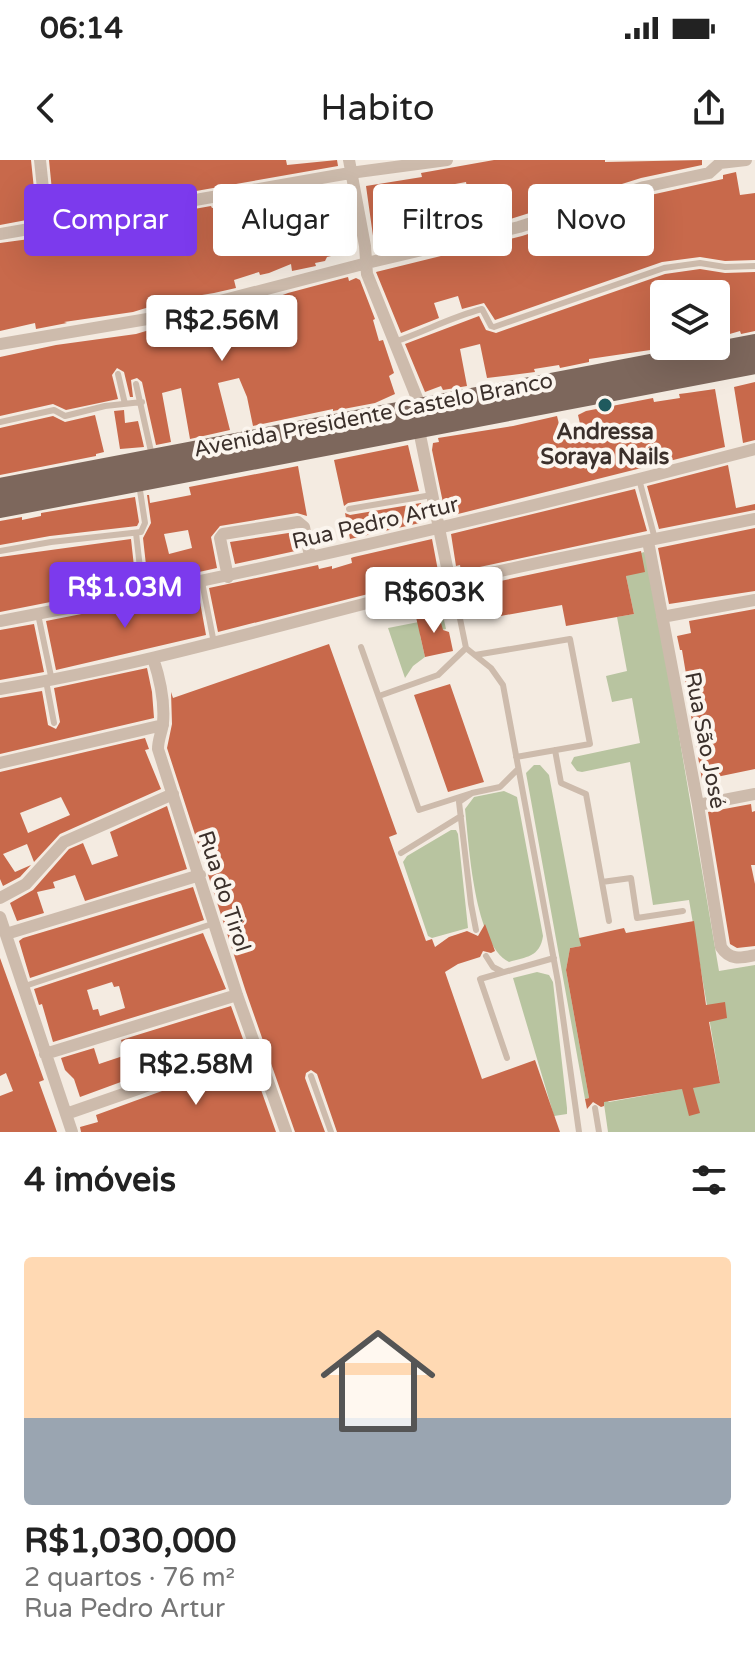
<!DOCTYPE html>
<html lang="pt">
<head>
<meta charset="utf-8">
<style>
	body { margin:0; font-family:"Varela Round",sans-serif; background:#f2f2f2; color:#222; height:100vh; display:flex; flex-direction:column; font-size:30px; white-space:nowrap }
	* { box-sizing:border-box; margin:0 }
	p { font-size:26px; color:#767676 }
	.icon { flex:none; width:44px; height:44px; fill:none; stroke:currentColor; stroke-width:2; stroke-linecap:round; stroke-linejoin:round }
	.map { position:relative; height:972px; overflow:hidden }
	.side { display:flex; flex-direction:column; background:#fff; flex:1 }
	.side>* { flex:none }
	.banner { position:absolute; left:24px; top:24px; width:708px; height:72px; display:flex; gap:16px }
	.buttons { position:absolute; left:650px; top:120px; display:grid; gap:16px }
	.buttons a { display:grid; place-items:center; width:80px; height:80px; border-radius:8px; background:#fff; box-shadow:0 8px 32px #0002; font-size:40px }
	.price { position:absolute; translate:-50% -68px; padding:0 18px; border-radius:8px; background:#fff; color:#222; font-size:26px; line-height:52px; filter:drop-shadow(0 2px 4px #0008) }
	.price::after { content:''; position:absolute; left:50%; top:48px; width:24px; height:18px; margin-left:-12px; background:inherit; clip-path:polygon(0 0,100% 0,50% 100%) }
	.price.on { background:#7c3aed; color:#fff }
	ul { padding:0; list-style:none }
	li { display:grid; align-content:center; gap:16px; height:424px; padding:0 24px }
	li+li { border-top:2px solid #e0e0e0 }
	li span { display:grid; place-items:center; height:248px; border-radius:8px; color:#555 }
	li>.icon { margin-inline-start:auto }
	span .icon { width:144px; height:144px; fill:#fffc; stroke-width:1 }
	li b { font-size:34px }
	h2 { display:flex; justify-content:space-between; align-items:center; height:96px; padding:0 24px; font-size:34px }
	.pill { padding:0 28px; border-radius:8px; background:#fff; box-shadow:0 8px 32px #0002; font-size:28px; line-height:72px }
	.pill.on { background:#7c3aed; color:#fff }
	.status { display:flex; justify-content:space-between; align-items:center; height:56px; padding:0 40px; background:#fff; direction:ltr }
	.status svg { height:22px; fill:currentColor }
	header { display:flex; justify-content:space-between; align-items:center; height:104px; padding:0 24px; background:#fff; font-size:36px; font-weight:600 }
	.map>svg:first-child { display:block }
</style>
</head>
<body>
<div class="status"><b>06:14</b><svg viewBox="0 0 49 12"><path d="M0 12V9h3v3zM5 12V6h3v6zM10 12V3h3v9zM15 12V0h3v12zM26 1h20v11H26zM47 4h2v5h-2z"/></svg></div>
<header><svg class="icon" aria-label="back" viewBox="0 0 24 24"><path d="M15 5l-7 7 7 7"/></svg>Habito<svg class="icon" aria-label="share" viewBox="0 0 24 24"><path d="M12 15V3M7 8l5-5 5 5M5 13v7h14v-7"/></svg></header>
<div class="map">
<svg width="755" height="972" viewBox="0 0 755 972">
	<rect width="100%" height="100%" fill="#f4ebe1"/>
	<path fill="#b8c4a0" d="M644,392L649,399L719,811L755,805V972H608L603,937L609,942L720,922L689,740L653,745L630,602L582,612L577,611L571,603L574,597L640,583L632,538L612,542L606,516L627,511L617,457L634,454L626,416L638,394Z
		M439,458L444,460L446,469L420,475L425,497L413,506L405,518L388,468Z
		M534,605H540L549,615L581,786L570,788L566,810L589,938L585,939L526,613Z
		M504,631L517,637L543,776C540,797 526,797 509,802C474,784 469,685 465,649L474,637Z
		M451,670H456L458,674L468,768L432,778L428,776L403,702L407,696Z
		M537,812L549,815L553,822L567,948V954L554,956L513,818Z"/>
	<path fill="#c8694b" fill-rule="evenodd" d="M0,0H31L37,58L0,65Z
		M49,0H286L287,5L337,0L338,6L139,41V36L106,40L107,46L76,52L75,49L54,51Z
		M494,0H605V2L702,0V5L641,18L498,63L491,61L474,65L473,59L444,64L445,68L426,71V76L379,87L374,83L366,26L422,17L421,13ZM466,22L470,42L431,49L428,29Z
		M736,12L740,35L755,33V100L725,101L700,97L662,102L495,160L484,143L462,149L458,136L434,143L439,158L401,173L376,112L522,76L646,36L723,19V15Z
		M333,25L338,52L343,51L346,76L354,74L356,90L327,97L325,101L315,103L316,106L292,111L291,104L269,113L260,115L259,112L234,120L236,128L214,133L172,140L133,152L64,162L67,163L36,169L35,163L0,171V83L66,74L65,72L211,46L212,48L236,45Z
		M700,109L725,113L755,112V171L741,174L740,171L716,178V134H664V188L589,199V202L560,208L559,205L534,209L535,212L487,218L480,184L460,189L467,226L443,230L441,226L425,232L405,184L479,156L486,170L496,173L665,114Z
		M348,117L349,121L356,118L360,120L375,159L373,160L379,181L383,180L394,213L389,216L395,234L375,243L333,251V249L253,266L247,237L239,218L218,223L230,270L190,279L181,228L162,233L171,282L156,285L142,222L137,218L131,220L133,237H130L124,212L117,208L112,215L118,239L66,250L53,244L0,256V197L56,185L136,174L186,159L187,162L243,147L244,153L269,144L267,141L288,133Z
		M755,222V280L743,283L734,227Z
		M715,229L725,287L446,357L432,290L433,283L439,282L438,278L513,266L557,256L561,272L581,268L578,255L586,251L653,238L654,242L680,238L679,234L687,233Z
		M124,250L125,263L138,261L144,287L120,289L114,251Z
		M95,255L104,292L96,294V296L0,315V268L53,256L65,262Z
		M408,285L419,331L348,343L344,346L334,300Z
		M728,305L736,348L755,344V350L659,369L647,326Z
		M298,306L307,356L297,353L220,366L211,377L217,408L199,412L198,408L157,418V421L148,423L143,378L151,363L147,335H149L150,343L191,335L189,327ZM188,370L192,388L169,394L164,374Z
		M635,329L647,371L461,411L460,405L456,406L451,374Z
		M135,337L139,362L137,366L50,376L0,385V361L22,357V360L41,356V353Z
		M421,343L424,362L350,379L345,353L350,355Z
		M755,368V431L669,444L658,388Z
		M295,372L300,390L235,404L230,382Z
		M131,379L136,425L0,452V397Z
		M432,379L439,416L218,472L209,428L318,405L319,409L332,406V409L352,403L351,398L354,397Z
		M641,391L645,412L626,416L634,454L566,466L562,445L484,459L481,439L463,443L457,438L452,440L451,445L433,449L430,436Z
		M198,431L206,475L56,510L46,461Z
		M755,449V609L702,620L684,515L686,514L682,490H680L677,476L691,473L689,461Z
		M438,452L443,470L449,472L453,491L425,497L416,457Z
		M34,464L44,512L0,520V470Z
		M329,484L397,674L389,677L426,781L432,779L435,787L449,777L467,771L478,776L485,764L495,791L491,793L483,791L480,797L458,804L445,812L482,919L535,900L560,972H337L317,914L311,910L306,913L305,918L325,972H295L246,832L167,588L172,564L171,532L173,538Z
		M147,508L152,532L154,558L0,594V538L42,531L48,565L56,569L60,562L54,528Z
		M450,524L484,622L448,632L414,535Z
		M145,578L149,589L145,590L161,629L60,674L34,702L27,684L3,694L15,712L31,705L20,717L3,726L0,719V612ZM61,637L70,655L28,673L20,653Z
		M751,644L752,652L755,651V705H751L755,724V786L737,788L730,784L708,652Z
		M167,646L187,709L85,741L75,715L53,722L55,728L37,732L44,753L17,761L10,743L33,730L69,689L83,683L92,705L118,696L110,672Z
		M193,727L204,760L30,818L19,781L23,778Z
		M694,761L706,845L725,842L727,858L709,862L720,923L693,928L700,953L689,956L682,929L604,942V946L601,947L593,942L587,949L585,939L589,938L566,810L570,788L581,786L579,778L624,768L626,773Z
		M203,773L226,829L53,882L42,844L39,845L34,829ZM112,822L114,827L119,826L125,848L100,856L98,849L93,850L87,830Z
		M0,798L44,920L39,922L57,972H0V936L13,931L6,913L0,916Z
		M231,846L243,879L233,883L234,886L160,912L159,908L80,937L74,919L65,910L61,898L94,888L99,904L126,895L121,880Z
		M250,899L276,972H81L80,967L98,962L96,955Z"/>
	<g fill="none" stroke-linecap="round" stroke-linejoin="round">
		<path stroke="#cdbbac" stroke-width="6" d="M394,182C424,172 451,157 482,149L491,166L494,167L664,108L700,103L725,107L755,106
			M118,214L125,244
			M136,224L152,296
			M0,262L54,250L65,256L105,246L142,242
			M639,319L655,379
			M349,349L432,335
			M136,373L143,434
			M0,391L51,382L141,372L145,363L139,324
			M202,422L214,483
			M457,444L466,488L491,508L503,525L558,822L579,972
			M38,454L52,521
			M361,487L419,650L472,633
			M475,495L570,479L590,584L516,597
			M46,521L54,563
			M379,536L438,515L466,488
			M555,590L561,623L586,634L609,761
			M401,693L461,656
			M602,722L631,718L637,758L683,751
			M476,770L471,744L459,642L472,633L500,627L518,609
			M486,796L493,807L503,812
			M25,826L215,763
			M507,898L480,819L554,798
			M311,916L331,972
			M595,948L599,972"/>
		<path stroke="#cdbbac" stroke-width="12" d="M40,0L47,67
			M349,0L365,86L367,114L421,248L420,275L450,422
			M0,74L350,13L447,0
			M0,184L159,157L367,103L519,67L644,27L709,13L720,3L746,0
			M648,381L698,645L721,787C730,801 741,798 755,795
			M228,417L220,378L223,374L298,362L304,367L310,396
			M662,457L755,440
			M0,461C254,413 505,355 755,289
			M153,498C160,519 165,541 163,563C162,572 158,579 158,589L237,835L286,972
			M0,529C151,504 298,459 447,423C549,399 652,380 755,359
			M0,603L163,565
			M698,645L755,634
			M0,738L26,724L64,682L173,634
			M0,757L72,972
			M6,774L200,715
			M45,894L237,835
			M66,954L256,888"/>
		<path stroke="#7d675c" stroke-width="20" d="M0,328L755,184
			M0,348L755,204"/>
	</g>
	<circle fill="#1f5a5e" stroke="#fbf5ee" stroke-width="3" cx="605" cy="245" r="8"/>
	<g text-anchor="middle" stroke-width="8" stroke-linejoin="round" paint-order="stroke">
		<g font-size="22" fill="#3b302b" stroke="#fbf5ee">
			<text transform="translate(373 254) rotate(-11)" y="8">Avenida Presidente Castelo Branco</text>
			<text transform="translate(375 362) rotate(-13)" y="8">Rua Pedro Artur</text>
			<text transform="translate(706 580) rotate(79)" y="8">Rua São José</text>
			<text transform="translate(225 731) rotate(72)" y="8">Rua do Tirol</text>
		</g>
		<g font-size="22" font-weight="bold" fill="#3b302b" stroke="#fbf5ee">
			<text x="605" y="279">Andressa<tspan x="605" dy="25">Soraya Nails</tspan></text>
		</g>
	</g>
</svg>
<div class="buttons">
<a><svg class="icon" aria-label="layers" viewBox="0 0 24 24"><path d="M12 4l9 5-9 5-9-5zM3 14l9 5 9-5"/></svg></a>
</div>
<b class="price" style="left:222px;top:203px">R$2.56M</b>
<b class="price on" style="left:125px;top:470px">R$1.03M</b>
<b class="price" style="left:434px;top:475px">R$603K</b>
<b class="price" style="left:196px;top:947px">R$2.58M</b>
<div class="banner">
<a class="pill on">Comprar</a>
<a class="pill">Alugar</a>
<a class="pill">Filtros</a>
<a class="pill">Novo</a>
</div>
</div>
<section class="side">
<h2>4 imóveis<svg class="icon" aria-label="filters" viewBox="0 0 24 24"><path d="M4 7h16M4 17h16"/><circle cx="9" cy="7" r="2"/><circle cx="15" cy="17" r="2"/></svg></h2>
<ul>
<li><span style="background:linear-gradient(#ffd9b3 65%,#9aa5b1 0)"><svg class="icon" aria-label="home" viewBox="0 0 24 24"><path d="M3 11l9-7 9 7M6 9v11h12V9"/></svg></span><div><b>R$1,030,000</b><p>2 quartos · 76 m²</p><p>Rua Pedro Artur</p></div></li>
</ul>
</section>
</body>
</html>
